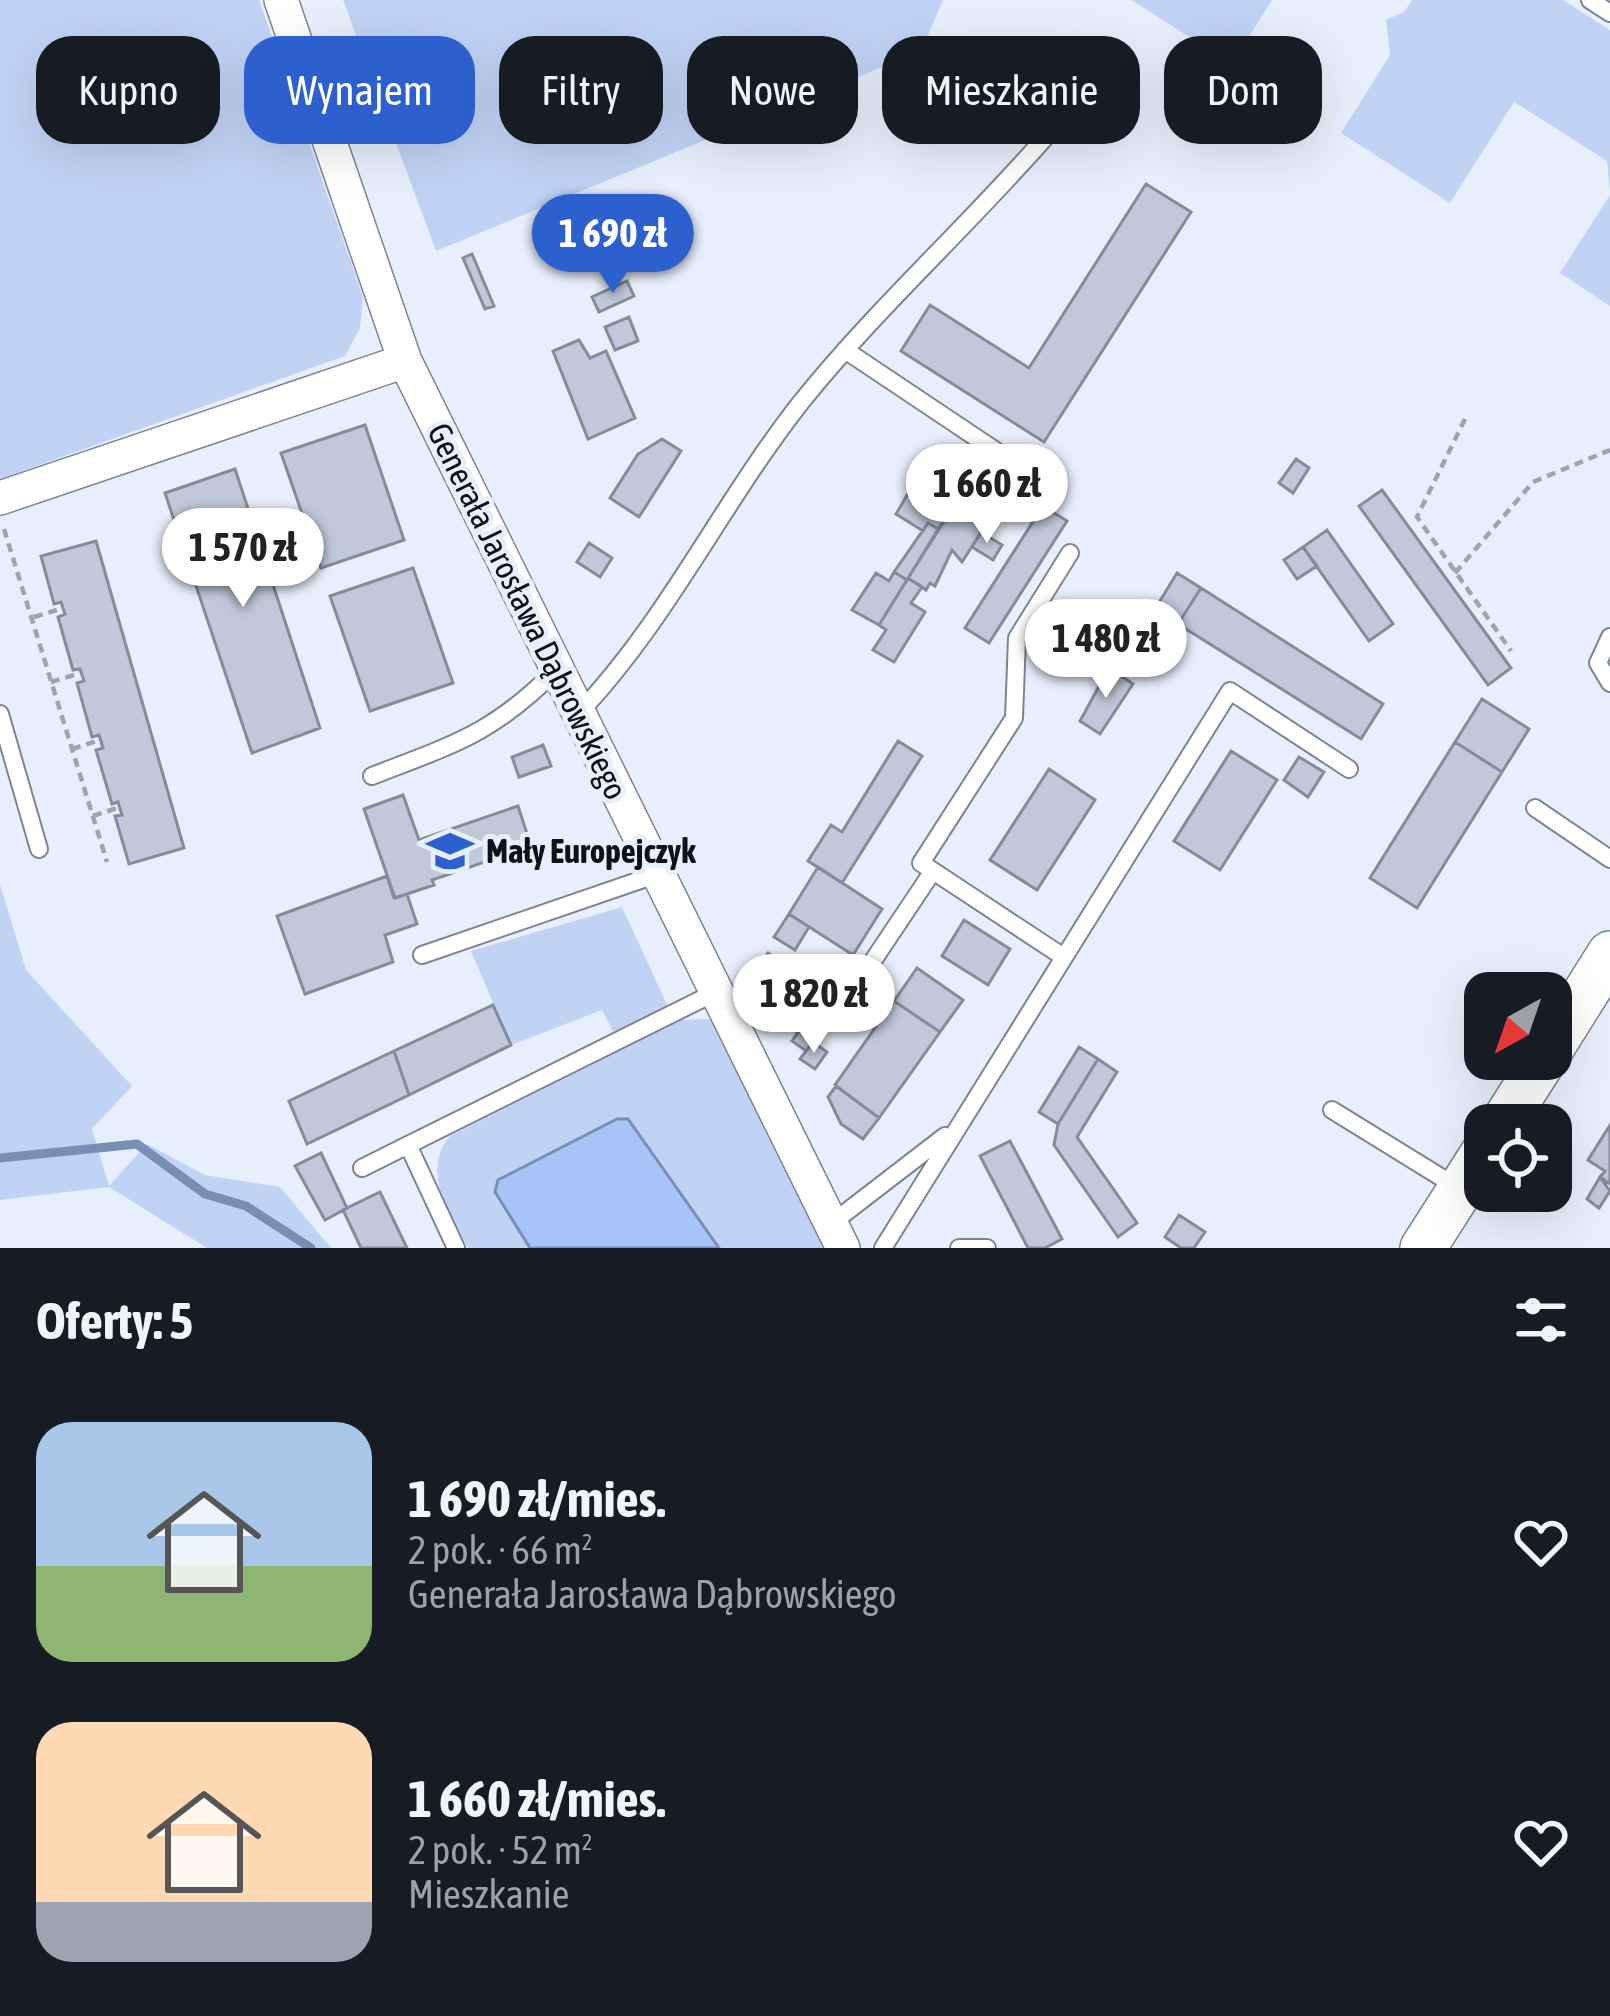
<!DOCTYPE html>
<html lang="pl">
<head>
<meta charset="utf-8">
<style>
	body { margin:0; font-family:"Asap Condensed",sans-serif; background:#20242c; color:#f1f3f6; height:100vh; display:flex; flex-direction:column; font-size:45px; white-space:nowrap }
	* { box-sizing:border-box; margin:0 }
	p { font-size:39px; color:#9ea1a6 }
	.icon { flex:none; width:66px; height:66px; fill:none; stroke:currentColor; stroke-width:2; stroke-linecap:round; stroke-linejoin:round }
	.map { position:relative; height:1248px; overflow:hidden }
	.details { display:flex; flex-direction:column; background:#171b24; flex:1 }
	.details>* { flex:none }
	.hud { position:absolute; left:36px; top:36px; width:1539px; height:108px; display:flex; gap:24px }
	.needle { width:78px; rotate:220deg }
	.fabs { position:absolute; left:1464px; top:972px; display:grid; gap:24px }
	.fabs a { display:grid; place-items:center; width:108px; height:108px; border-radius:24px; background:#171b24; box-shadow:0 12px 48px #0002; font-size:60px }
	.price { position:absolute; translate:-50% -102px; padding:0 27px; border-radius:42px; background:#fff; color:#222; font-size:39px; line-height:78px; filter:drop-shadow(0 3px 6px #0008) }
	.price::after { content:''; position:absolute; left:50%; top:72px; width:36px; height:27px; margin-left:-18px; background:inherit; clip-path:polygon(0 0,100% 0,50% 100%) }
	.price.current { background:#2b60ce; color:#fff }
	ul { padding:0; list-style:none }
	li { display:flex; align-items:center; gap:36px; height:300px; padding:0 36px }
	li span { display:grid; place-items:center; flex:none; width:336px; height:240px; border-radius:36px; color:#555 }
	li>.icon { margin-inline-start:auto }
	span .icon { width:144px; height:144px; fill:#fffc; stroke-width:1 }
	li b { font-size:51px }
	h2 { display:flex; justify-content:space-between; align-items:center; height:144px; padding:0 36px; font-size:51px }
	.pill { padding:0 42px; border-radius:36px; background:#171b24; box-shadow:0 12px 48px #0002; font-size:42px; line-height:108px }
	.pill.current { background:#2b60ce; color:#fff }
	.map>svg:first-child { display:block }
</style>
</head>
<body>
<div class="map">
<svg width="1610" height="1248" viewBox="0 0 1610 1248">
	<rect width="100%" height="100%" fill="#e8effc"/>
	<path fill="#c1d3f5" d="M0,0H259L363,297L360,328L345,356L0,479Z
		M343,0H943L921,51L436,251Z
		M1131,0H1272L1232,64Z
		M1412,0H1563L1610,30V192L1607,161L1514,102L1450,203L1341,133L1390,55L1386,20L1404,12Z
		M1610,195V306L1560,273Z
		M0,884L26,970L132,1086L92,1129L109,1186L147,1144L205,1175L280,1187L331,1248H207L109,1187L0,1200Z
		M622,907L668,1007L614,1033L602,1010L511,1045L471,951Z
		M707,1019L714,1021L827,1248H468C450,1212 420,1172 450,1136L682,1020Z"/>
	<path fill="#a7c4f9" stroke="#798eb5" stroke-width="3" d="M617,1119H628L719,1248H530L495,1192L498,1180Z"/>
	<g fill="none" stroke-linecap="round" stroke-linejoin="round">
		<path stroke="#798eb5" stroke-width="9" d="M0,1158L137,1144L205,1194L246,1206L311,1248"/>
	</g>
	<path fill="#c0c9d9" stroke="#848c9b" stroke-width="3" d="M1146,184L1191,212L1044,442L901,351L930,305L1029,368Z
		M472,254L494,306L485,309L463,258Z
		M627,281L634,296L599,312L592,297Z
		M629,317L638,341L615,350L605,327Z
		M579,340L590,358L606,351L635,418L588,439L553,351Z
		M365,425L404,540L321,568L281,453Z
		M662,439L681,451L639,517L610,498L638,454Z
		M1296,459L1309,468L1293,493L1279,483Z
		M235,469L320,728L252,753L165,493Z
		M916,480L954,506L938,529L928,523L923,531L896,514Z
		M1382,490L1511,668L1488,685L1359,506Z
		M954,506L985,526L962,562L952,550L935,586L930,583L926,590L908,578Z
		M1043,506L1067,521L989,643L965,628Z
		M928,523L938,529L907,580L894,572Z
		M1327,530L1393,624L1369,641L1303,547Z
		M981,532L1002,545L993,560L972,547Z
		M96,541L184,848L129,864L115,816L122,815L118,802L112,804L96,750L103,748L99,735L92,737L77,683L84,681L80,669L73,670L58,617L65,614L61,602L54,604L41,556Z
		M589,543L612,558L600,577L577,562Z
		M1303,547L1317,566L1297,579L1284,560Z
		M413,568L453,683L370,711L330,596Z
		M894,572L907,580L879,625L852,610L876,573L889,581Z
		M1177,573L1201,588L1178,624L1155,609Z
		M908,578L922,587L911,603L925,612L894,662L873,650L886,630L879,625Z
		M1201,588L1383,704L1361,739L1178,624Z
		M1109,668L1133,684L1100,734L1080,721Z
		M1482,699L1529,729L1502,772L1455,742Z
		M898,741L922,756L842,883L808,861L831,825L842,832Z
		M1455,742L1502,772L1417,908L1370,878Z
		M543,745L551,766L519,777L512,757Z
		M1231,751L1277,780L1220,870L1174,841Z
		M1299,757L1324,772L1308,797L1284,780Z
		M1049,769L1095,800L1037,890L990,860Z
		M403,795L419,840L518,806L531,846L432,880L434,885L395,898L364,809Z
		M818,867L882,909L853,955L789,914Z
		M387,876L394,898L407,894L417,924L385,935L393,962L305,994L277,916Z
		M789,914L809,927L795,950L774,937Z
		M964,920L1010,949L988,985L942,956Z
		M768,953L783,963L770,980L756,970Z
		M917,968L963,1000L940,1032L894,1001Z
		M778,969L792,980L780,997L765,987Z
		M787,988L801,998L789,1016L774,1005Z
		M894,1001L940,1032L879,1118L835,1085Z
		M493,1005L511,1045L409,1095L394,1051Z
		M796,1005L810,1015L798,1033L784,1023Z
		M804,1024L819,1034L806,1051L792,1041Z
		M813,1042L827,1052L815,1069L800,1059Z
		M1079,1047L1098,1059L1058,1124L1039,1112Z
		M394,1051L409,1095L307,1144L289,1101Z
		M1098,1059L1117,1072L1077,1137L1137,1223L1118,1237L1054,1145L1058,1124Z
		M836,1086L879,1118L863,1139L841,1124L828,1097Z
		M1610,1125V1184L1600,1177L1605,1171L1588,1160Z
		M1010,1141L1062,1239L1045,1248H1028L980,1156Z
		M321,1153L347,1208L325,1220L295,1166Z
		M1600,1177L1610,1191L1599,1208L1587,1199Z
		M380,1192L407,1248H361L343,1210Z
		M1179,1215L1205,1232L1194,1248H1181L1165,1237Z"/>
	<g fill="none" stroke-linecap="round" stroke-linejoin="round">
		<defs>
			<path id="lane" d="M1590,0L1610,13
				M845,350L996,451
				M1610,637L1598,663L1610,683
				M579,713C669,618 722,502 802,401C881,303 975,220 1056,125
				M0,714L39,849
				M372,776C454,744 493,734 557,669
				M1535,808L1610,859
				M422,955L658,874
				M1062,956L921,863L1014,718L1017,638L1070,553
				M838,1013L933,871
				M1332,1110L1460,1189
				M362,1168L408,1145
				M832,1223L945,1136
				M456,1248L408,1145L716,992
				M883,1248L1230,691L1349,769
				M959,1248H987"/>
			<path id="street" d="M281,0L405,361L843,1248
				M0,498L405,361"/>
			<path id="secondary" d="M1551,1048L1610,954
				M1502,1125L1544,1059
				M1423,1248L1485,1151"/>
		</defs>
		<use href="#lane" stroke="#7d8594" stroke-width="20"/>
		<use href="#street" stroke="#7d8594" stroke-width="36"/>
		<use href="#secondary" stroke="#7d8594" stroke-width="48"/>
		<path stroke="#9ea4af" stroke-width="4.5" stroke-dasharray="9 6" stroke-linecap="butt" d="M1465,419L1417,517L1511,651
			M4,529L107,862
			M1455,573L1533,482L1610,450
			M34,617L63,608
			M51,682L74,675
			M72,749L100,740
			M93,816L120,807"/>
		<use href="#lane" stroke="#fff" stroke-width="16"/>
		<use href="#street" stroke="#fff" stroke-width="33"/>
		<use href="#secondary" stroke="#fff" stroke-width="45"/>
	</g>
	<defs>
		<symbol id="school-bare" viewBox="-9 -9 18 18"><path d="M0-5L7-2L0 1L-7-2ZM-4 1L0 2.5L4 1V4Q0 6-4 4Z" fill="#2b60ce" stroke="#e8effc" stroke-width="2.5" paint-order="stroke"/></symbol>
	</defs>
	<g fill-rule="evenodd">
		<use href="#school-bare" x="417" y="818" width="66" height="66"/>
	</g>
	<g text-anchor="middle" stroke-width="10" stroke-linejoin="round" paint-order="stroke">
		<g font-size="33" fill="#0e1117" stroke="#e8effc">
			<text transform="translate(528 611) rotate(64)" y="12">Generała Jarosława Dąbrowskiego</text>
		</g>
		<g font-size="33" font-weight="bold" fill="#0e1117" stroke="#e8effc" text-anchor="start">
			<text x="486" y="863">Mały Europejczyk</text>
		</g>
	</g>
</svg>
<div class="fabs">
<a><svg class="needle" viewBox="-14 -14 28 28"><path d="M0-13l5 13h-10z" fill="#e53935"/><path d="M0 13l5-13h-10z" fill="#9ea1a6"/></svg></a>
<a><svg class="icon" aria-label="locate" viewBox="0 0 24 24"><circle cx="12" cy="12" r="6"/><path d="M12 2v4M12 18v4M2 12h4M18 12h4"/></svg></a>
</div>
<b class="price current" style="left:613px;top:296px">1 690 zł</b>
<b class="price" style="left:987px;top:546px">1 660 zł</b>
<b class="price" style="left:243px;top:610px">1 570 zł</b>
<b class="price" style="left:1106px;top:701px">1 480 zł</b>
<b class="price" style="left:814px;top:1056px">1 820 zł</b>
<div class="hud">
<a class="pill">Kupno</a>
<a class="pill current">Wynajem</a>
<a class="pill">Filtry</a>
<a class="pill">Nowe</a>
<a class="pill">Mieszkanie</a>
<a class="pill">Dom</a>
</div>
</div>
<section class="details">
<h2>Oferty: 5<svg class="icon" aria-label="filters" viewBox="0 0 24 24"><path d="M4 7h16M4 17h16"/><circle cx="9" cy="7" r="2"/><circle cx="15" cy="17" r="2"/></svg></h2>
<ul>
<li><span style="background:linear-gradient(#a9c7e8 60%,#8fb573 0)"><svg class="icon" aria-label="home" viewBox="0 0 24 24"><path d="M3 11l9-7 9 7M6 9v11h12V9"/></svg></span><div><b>1 690 zł/mies.</b><p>2 pok. · 66 m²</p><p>Generała Jarosława Dąbrowskiego</p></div><svg class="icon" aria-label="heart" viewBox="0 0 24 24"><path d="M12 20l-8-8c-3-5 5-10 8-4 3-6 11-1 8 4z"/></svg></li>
<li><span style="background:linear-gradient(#ffd9b3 75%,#9aa5b1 0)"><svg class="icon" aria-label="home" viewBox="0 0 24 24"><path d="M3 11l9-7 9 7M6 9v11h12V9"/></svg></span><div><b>1 660 zł/mies.</b><p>2 pok. · 52 m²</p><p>Mieszkanie</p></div><svg class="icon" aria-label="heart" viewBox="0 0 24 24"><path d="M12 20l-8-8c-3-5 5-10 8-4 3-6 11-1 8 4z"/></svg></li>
</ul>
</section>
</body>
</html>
